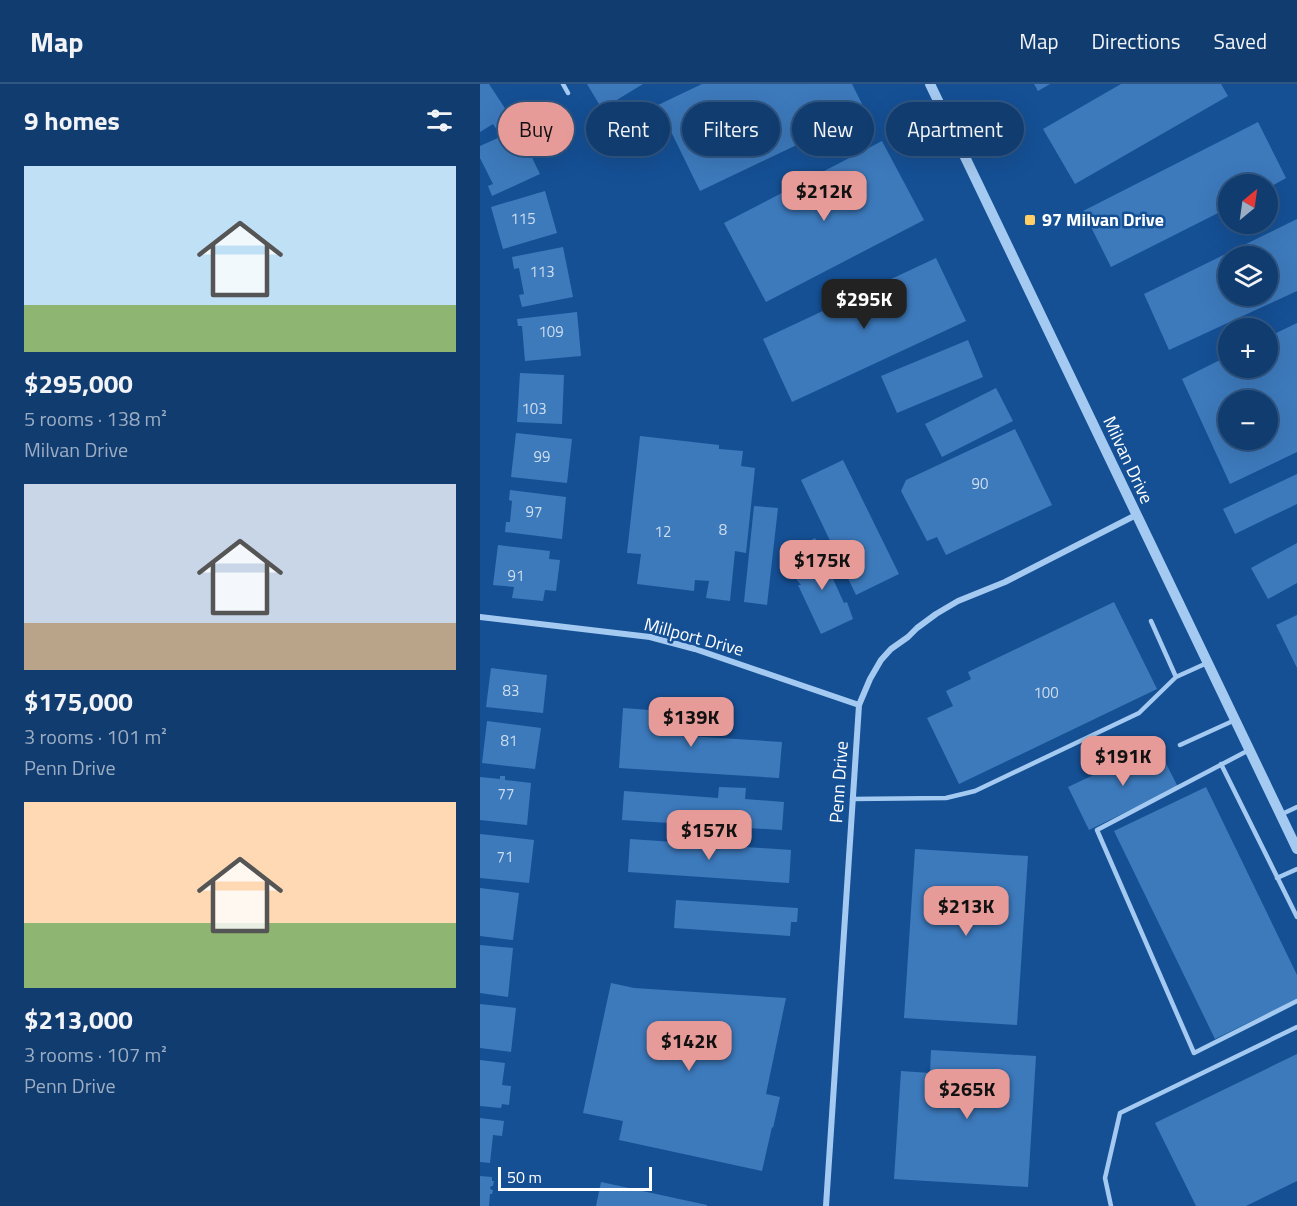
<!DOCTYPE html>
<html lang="en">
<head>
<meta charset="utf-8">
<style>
	body { margin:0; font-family:"Titillium Web",sans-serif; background:#1e4778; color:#f1f3f6; height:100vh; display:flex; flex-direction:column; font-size:22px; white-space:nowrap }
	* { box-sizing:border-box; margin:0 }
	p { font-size:20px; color:#9cadc3 }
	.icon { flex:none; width:33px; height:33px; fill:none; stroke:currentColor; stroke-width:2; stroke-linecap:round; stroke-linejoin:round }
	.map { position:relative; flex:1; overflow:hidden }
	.drawer { display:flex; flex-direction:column; background:#103c70; width:480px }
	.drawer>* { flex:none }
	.banner { position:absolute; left:18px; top:18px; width:570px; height:54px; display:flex; gap:12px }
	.needle { width:39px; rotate:29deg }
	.controls { position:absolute; left:738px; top:90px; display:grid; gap:12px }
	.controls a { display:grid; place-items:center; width:60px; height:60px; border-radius:50%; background:#103c70; box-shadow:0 6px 24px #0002,0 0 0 2px #305683; font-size:30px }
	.scale { position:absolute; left:18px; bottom:15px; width:154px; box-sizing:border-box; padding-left:6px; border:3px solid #fff; border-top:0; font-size:16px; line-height:21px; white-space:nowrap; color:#fff; -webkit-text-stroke:4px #155095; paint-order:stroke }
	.price { position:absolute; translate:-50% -51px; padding:0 14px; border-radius:12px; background:#e69b98; color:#111; font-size:20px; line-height:39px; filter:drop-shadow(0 2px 3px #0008) }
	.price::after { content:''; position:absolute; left:50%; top:36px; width:18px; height:14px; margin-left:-9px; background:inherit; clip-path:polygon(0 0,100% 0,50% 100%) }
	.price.selected { background:#222; color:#fff }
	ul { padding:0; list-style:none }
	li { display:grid; align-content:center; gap:12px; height:318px; padding:0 24px }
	li span { display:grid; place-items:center; height:186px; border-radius:0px; color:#555 }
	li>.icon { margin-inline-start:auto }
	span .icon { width:108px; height:108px; fill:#fffc; stroke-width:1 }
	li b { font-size:26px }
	h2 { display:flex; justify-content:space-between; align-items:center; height:72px; padding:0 24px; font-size:26px }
	.chip { padding:0 21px; border-radius:27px; background:#103c70; box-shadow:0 6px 24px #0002,0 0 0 2px #305683; font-size:21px; line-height:54px }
	.chip.selected { background:#e69b98; color:#111 }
	header { display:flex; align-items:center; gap:36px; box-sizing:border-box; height:84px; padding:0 30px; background:#103c70; border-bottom:2px solid #305683 }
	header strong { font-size:28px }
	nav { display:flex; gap:33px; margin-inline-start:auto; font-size:21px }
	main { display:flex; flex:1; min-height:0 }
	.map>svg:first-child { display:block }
</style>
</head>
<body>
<header>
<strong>Map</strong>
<nav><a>Map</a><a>Directions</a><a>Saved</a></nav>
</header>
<main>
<section class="drawer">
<h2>9 homes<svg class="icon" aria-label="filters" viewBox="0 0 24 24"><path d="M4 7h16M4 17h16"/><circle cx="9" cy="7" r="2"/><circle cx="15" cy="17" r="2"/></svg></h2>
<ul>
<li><span style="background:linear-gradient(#bfe0f5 75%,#8fb573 0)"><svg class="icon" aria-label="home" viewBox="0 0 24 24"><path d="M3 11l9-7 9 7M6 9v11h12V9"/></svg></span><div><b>$295,000</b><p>5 rooms · 138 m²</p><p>Milvan Drive</p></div></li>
<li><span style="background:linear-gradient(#c9d6e8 75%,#b9a48a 0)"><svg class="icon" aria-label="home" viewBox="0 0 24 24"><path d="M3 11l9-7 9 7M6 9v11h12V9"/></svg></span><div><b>$175,000</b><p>3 rooms · 101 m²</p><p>Penn Drive</p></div></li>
<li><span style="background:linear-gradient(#ffd9b3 65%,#8fb573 0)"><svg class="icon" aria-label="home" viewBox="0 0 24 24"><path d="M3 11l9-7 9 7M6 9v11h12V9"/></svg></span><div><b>$213,000</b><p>3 rooms · 107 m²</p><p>Penn Drive</p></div></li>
</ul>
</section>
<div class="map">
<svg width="817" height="1122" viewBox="0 0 817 1122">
	<rect width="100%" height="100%" fill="#155095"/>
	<path fill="#3d7abc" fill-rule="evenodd" d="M0,0H9L28,29L27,30L33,40L19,49L13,40L0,48Z
		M107,0H163L122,25Z
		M222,0H372L386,28L220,107L178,21Z
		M554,0H570L558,7Z
		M641,0H741L748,12L595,100L563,45Z
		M778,38L806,94L788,104V100H748V124L631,183L603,127Z
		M38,45L60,90L12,112L8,102L13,100L0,74V62Z
		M402,57L444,136L286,218L244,139Z
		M65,107L77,149L23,165L11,123Z
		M817,135V207L689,266L664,210ZM748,172H788V212H748Z
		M83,163L93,213L42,223L39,211L44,210L39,184L34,185L32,173Z
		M456,174L486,237L312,318L283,255Z
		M97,228L101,272L45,277L42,242H38L37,235Z
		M817,239V368L750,400L702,295L748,272V284H788V253ZM748,316H788V356H748Z
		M488,256L503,293L417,329L401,292Z
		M40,289L84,291L82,340L37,338Z
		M516,304L533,337L462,373L445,340Z
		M535,345L572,421L466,471L457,453L447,457L421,407L426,396Z
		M36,349L92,355L87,399L31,393Z
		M160,352L239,361V365L263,367L261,382L275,384L266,469L255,467L250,517L226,514L229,497L215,496L214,507L157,500L161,470L147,469Z
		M363,376L419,490L376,511L321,396Z
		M817,390V420L755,450L743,425Z
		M30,406L86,413L82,455L25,448L26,438H30L32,417L29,416Z
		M274,422L298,424L287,521L264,518Z
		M335,454L345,472L343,473L364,519L367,518L373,535L341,550L318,501H321L316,495L321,492L318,484L332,478L324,460Z
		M817,459V499L788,515L771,484Z
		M18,461L70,467L69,475L80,476L76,507L65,506L63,517L32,514L34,503L13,501Z
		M634,518L677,605L479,700L447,634L473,622L466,607L491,595L488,588Z
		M817,531V584L796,541Z
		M11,584L67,591L63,629L6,623Z
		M143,624L210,629L208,652L302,658L299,694L139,684Z
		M7,637L61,644L55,685L2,679Z
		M677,662L698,703L609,746L588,703L673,663Z
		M20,692H25V696L51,699L47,741L0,736V693L20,695Z
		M239,703L266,704L265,715L304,718L302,746L142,736L144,707L238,714Z
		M726,703L817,891V915L735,955L634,747Z
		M0,750L54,756L49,799L0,794Z
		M150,755L311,766L309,799L148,788Z
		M435,765L548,772L537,941L424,934Z
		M0,804L39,809L33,856L0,852Z
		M196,816L318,824L317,838H311L310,852L194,844Z
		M0,861L33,864L28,913L0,909Z
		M131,899L154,904L306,914L286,1010L300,1013L293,1044L292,1043L282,1087L139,1056L143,1037L103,1029Z
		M0,920L36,924L31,968L0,964Z
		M451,966L556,972L548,1103L414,1095L421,987L450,989Z
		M817,970V1097L766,1122H716L675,1039Z
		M0,976L25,979L22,1001L31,1002L29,1021L22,1020L21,1024L0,1022Z
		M0,1034L24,1037L22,1052L13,1051L10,1079L0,1078Z
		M0,1092L12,1093V1097H14L13,1102H11L10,1105L13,1106L12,1110H10L9,1122H0Z
		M121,1098L227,1121V1122H116Z"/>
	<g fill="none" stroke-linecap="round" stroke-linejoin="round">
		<path stroke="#a5caf1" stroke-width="4.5" d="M83,0L88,9
			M671,537L696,593
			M700,661L755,636
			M769,666L617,746L714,969L817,917
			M741,680L817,833
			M372,715L466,714L495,707L659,629L696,593L727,579
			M800,731L817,723
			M797,794L817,785
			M631,1122L625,1094L640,1029L817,943"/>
		<path stroke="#a5caf1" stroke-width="6" d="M0,533L170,553L215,565L379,621
			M346,1122L379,621L390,595L401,576L411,565L428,553L437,544L456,530L478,517L525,498L656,431"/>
		<path stroke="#a5caf1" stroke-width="10" d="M450,0L817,765"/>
	</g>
	<rect fill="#ffce66" stroke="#155095" stroke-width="2" x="544" y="130" width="12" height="12" rx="3"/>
	<g text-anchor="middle" stroke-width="5" stroke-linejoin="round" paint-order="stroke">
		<g font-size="15" fill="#cedeee">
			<text x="43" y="140">115</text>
			<text x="62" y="193">113</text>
			<text x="71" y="253">109</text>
			<text x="54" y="330">103</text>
			<text x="62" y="378">99</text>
			<text x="500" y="405">90</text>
			<text x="54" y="433">97</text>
			<text x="243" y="451">8</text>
			<text x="183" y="453">12</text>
			<text x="36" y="497">91</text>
			<text x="31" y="612">83</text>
			<text x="566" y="614">100</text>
			<text x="29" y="662">81</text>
			<text x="26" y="715">77</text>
			<text x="25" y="778">71</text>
		</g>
		<g font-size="18" font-weight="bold" fill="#fff" stroke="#155095" text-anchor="start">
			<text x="562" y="142">97 Milvan Drive</text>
		</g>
		<g font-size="18" fill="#fff" stroke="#155095">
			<text transform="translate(648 376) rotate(65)" y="6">Milvan Drive</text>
			<text transform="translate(214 553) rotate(15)" y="6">Millport Drive</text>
			<text transform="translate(359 698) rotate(-86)" y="6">Penn Drive</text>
		</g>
	</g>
</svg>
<div class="controls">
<a><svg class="needle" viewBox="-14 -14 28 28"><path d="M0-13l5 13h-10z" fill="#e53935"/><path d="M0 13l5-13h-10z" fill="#9cadc3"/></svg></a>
<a><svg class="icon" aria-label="layers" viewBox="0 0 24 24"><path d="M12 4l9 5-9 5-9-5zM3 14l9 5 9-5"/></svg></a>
<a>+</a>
<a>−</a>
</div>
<div class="scale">50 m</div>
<b class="price" style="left:344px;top:138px">$212K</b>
<b class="price selected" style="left:384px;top:246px">$295K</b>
<b class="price" style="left:342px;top:507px">$175K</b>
<b class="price" style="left:211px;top:664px">$139K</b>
<b class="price" style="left:643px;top:703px">$191K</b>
<b class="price" style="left:229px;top:777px">$157K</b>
<b class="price" style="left:486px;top:853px">$213K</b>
<b class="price" style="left:209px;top:988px">$142K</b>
<b class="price" style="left:487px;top:1036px">$265K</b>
<div class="banner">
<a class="chip selected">Buy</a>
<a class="chip">Rent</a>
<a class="chip">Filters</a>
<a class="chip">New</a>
<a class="chip">Apartment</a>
</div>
</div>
</main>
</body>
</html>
